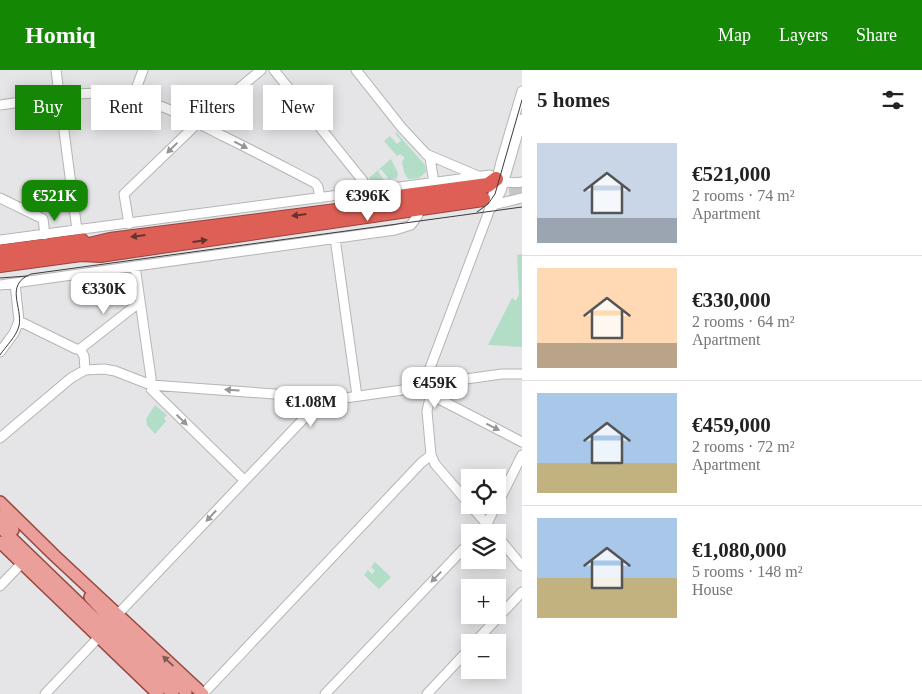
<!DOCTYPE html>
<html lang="en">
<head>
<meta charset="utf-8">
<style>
	body { margin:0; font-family:Georgia,serif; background:#f6f6f6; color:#222; height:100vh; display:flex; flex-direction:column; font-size:19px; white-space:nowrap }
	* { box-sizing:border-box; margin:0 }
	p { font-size:16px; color:#767676 }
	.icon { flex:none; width:28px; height:28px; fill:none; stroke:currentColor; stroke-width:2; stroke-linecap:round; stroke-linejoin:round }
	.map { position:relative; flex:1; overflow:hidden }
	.side { display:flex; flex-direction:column; background:#fff; width:400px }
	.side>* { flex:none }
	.hud { position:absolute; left:15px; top:15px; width:431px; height:45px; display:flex; gap:10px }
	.buttons { position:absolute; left:461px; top:399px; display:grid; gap:10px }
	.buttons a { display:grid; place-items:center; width:45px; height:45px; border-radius:0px; background:#fff; box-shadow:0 2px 12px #0003; font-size:25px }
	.price { position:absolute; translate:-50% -42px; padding:0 11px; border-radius:10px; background:#fff; color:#222; font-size:16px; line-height:32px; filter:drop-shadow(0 1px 2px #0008) }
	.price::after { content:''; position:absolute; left:50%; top:30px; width:15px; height:11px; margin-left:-8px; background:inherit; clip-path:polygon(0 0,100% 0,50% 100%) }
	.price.current { background:#148704; color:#fff }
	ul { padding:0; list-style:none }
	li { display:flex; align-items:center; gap:15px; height:125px; padding:0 15px }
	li+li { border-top:1px solid #e0e0e0 }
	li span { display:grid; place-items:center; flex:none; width:140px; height:100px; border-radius:0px; color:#555 }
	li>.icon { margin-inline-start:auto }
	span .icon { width:60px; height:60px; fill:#fffc; stroke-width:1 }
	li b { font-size:21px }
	h2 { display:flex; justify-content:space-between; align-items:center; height:60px; padding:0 15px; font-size:21px }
	.chip { padding:0 18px; border-radius:0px; background:#fff; box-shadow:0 2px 12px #0003; font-size:18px; line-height:45px }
	.chip.current { background:#148704; color:#fff }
	header { display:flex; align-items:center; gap:30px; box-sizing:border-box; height:70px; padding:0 25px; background:#148704; color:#fff }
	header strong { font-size:24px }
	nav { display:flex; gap:28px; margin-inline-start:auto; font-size:18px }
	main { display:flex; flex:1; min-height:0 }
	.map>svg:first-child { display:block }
</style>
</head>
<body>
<header>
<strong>Homiq</strong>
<nav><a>Map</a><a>Layers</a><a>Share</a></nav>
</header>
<main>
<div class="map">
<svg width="522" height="624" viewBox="0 0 522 624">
	<rect width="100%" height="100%" fill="#e5e5e7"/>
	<path fill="#b2ddc7" d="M396,62L425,95L426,102L419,108L408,109L404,102L402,92L404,89V87L400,84L397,86L384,71L390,66L397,74L401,71L395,63Z
		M391,89L398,103L397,108L389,109L381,99L378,101L384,111C379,115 373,113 369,108Z
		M522,184V277L488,275L512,228L516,231L519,224L517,185Z
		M155,335L167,345L164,348L166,351L155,364L147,355L146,349Z
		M375,492L391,507L379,519L364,505L368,500L372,504L375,501L371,497Z"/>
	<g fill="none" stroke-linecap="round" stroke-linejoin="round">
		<path stroke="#c6c6c8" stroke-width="14" stroke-dasharray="14 7" stroke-linecap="butt" d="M488,122L522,117"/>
		<defs>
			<path id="minor" d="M56,0L77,160
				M274,0L363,111L365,122
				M356,0L402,58L430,88L434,113
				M133,27L143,0
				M0,35C39,30 81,19 121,25C158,31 190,49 223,66C254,81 284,97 315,113L318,117L320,128
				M426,84L478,106
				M0,128L43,149L45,165
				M492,135L522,128
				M492,138L501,121L522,49
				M129,154L124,124L202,49L261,0
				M335,168L357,326
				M0,170L490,105C500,112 509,114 522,112
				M135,196L151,308V319L244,410
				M0,215L395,160L411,155L418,145
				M19,251L76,279H80L84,286L85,300
				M80,279L135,236L140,235
				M0,282L14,263L19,251L15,213
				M429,309L430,298L488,144L501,92L522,21
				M437,313L502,304H522
				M435,327L522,372
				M430,328L427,341L431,385L435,394L470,435
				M0,368L71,308L85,300L104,299L115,301L151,315L330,328H345L424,317
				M498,433L522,385
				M470,435L494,462
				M479,462L487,454L496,435
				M498,467L522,496
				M0,516L22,493
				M118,544L310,342L315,327
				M475,572L522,522
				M45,624L98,568
				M203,624L421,393L431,385
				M325,624L470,472
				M427,624L470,578"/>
			<path id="major" d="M0,432L55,486L203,624
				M0,446L13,460
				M0,457L173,624
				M0,472L158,624
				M90,527L117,556L186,622"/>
			<path id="highway" d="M365,134L391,128L488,115L496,109
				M72,179L110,170L375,136
				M0,182L82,171
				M0,195L81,184L100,185L483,129"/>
		</defs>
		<use href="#minor" stroke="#b5b5b6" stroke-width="11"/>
		<use href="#major" stroke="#97453f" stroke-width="14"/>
		<use href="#highway" stroke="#97453f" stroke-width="16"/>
		<use href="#minor" stroke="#fff" stroke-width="9"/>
		<use href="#major" stroke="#eb9f9a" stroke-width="11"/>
		<use href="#highway" stroke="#dd5f56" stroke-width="14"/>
		<path stroke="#3b3b3b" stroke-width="1" d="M477,142L488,134L495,124L522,30
			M0,208L27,206
			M0,285C6,276 16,267 19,256C23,237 4,215 31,204L522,137"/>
	</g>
	<defs><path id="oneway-solid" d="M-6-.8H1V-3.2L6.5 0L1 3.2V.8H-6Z" transform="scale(1.25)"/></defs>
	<g fill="#969696">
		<use href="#oneway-solid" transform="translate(241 75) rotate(27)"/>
		<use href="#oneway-solid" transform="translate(172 78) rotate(136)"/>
		<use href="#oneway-solid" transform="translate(232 320) rotate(-176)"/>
		<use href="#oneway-solid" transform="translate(182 350) rotate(44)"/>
		<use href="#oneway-solid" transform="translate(493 357) rotate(27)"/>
		<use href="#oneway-solid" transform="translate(211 446) rotate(133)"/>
		<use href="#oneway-solid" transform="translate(436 507) rotate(134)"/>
	</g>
	<g fill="#65332f">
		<use href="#oneway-solid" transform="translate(299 145) rotate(173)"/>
		<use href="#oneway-solid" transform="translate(138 166) rotate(173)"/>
		<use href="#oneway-solid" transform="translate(200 171) rotate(-8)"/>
	</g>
	<use fill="#805a58" href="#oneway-solid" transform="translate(168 591) rotate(-137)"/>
</svg>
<div class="buttons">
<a><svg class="icon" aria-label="locate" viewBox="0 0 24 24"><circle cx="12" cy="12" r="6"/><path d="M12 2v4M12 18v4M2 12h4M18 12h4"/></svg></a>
<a><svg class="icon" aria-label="layers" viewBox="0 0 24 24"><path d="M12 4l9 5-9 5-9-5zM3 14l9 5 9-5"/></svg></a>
<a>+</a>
<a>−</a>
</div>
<b class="price current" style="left:55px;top:152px">€521K</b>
<b class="price" style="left:368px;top:152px">€396K</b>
<b class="price" style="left:104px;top:245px">€330K</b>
<b class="price" style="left:435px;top:339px">€459K</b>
<b class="price" style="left:311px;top:358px">€1.08M</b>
<div class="hud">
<a class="chip current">Buy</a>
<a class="chip">Rent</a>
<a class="chip">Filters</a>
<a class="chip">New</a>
</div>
</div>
<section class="side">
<h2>5 homes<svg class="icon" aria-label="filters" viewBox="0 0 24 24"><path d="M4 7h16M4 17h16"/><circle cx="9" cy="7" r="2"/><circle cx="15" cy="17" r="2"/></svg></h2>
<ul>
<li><span style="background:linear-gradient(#c9d6e8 75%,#9aa5b1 0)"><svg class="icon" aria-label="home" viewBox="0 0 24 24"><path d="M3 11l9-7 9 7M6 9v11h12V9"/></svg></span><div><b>€521,000</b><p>2 rooms · 74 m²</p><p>Apartment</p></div></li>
<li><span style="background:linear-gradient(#ffd9b3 75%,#b9a48a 0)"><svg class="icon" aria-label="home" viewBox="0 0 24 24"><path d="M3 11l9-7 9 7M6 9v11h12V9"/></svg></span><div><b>€330,000</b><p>2 rooms · 64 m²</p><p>Apartment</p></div></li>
<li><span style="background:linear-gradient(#a9c7e8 70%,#c2b280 0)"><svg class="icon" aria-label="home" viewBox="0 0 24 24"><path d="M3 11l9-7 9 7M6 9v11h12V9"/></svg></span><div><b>€459,000</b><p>2 rooms · 72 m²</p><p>Apartment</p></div></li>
<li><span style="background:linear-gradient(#a9c7e8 60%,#c2b280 0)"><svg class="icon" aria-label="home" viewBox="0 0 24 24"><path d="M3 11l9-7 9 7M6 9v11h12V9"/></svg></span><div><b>€1,080,000</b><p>5 rooms · 148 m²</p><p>House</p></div></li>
</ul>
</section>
</main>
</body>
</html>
